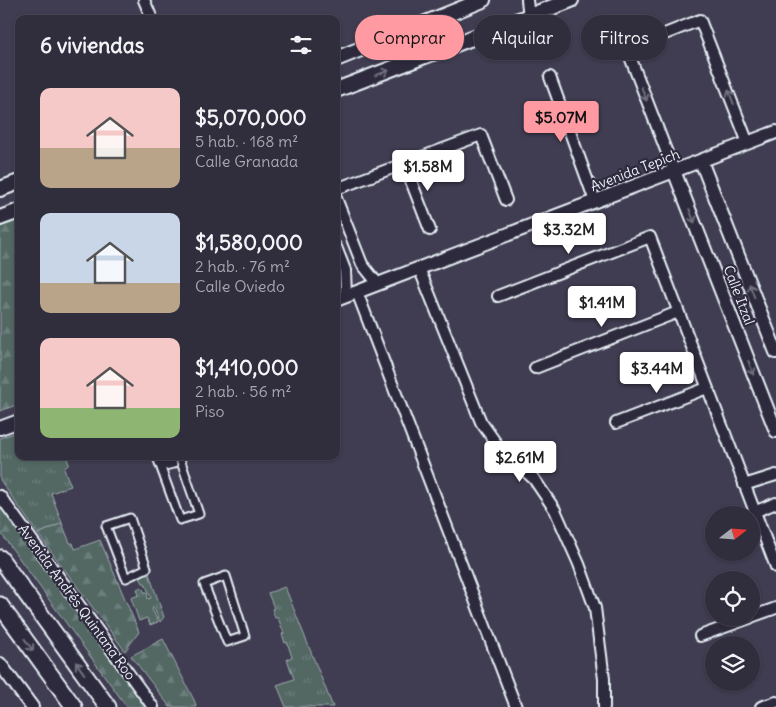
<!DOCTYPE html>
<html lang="es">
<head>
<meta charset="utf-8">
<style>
	body { margin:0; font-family:Delius,sans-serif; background:#3c3948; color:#f1f3f6; height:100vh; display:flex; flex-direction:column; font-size:19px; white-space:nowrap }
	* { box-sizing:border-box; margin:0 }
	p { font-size:16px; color:#a8a8b0 }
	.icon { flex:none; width:28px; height:28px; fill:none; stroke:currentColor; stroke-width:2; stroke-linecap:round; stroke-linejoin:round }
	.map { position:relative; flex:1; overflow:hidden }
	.sheet { position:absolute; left:15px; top:15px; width:325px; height:445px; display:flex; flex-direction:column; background:#302d3d; border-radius:10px; box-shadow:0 1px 4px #0004,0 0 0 1px #4b4957 }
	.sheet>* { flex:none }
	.guide { position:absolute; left:355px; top:15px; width:345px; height:45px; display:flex; gap:10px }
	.needle { width:32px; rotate:73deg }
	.buttons { position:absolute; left:705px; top:506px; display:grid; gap:10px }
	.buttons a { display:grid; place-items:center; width:55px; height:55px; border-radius:50%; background:#302d3d; box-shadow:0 1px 4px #0004,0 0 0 1px #4b4957; font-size:25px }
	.price { position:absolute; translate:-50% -42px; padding:0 11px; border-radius:5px; background:#fff; color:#222; font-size:16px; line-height:32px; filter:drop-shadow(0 1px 2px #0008) }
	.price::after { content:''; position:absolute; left:50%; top:30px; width:15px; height:11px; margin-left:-8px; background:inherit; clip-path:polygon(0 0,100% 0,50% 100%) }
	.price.on { background:#ff9aa2; color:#111 }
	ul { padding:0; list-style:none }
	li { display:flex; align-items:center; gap:15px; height:125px; padding:0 25px }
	li span { display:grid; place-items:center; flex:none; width:140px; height:100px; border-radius:10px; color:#555 }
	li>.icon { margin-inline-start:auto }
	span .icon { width:60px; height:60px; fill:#fffc; stroke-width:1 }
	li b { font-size:21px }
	h2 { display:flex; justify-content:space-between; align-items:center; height:60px; padding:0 25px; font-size:21px }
	.tag { padding:0 18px; border-radius:22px; background:#302d3d; box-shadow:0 1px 4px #0004,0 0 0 1px #4b4957; font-size:18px; line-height:45px }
	.tag.on { background:#ff9aa2; color:#111 }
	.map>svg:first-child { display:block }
</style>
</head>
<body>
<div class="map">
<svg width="776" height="707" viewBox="0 0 776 707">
	<defs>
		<pattern id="forest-firs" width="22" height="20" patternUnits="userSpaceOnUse" patternTransform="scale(1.25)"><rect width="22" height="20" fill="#526864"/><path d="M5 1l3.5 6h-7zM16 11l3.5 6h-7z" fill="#6b7e7b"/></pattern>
		<pattern id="park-tufts" width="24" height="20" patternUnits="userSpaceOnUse" patternTransform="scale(1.25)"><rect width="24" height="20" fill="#526864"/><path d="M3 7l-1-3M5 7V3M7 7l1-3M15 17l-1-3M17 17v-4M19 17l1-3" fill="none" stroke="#6b7e7b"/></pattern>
	</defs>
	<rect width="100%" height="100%" fill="#403c51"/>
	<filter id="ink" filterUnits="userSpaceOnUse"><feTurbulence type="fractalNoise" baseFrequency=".02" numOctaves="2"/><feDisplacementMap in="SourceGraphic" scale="10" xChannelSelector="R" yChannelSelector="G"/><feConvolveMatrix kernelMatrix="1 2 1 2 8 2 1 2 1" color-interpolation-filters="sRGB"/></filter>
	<g filter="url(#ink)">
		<path fill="url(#forest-firs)" stroke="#9dacae" d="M19,219V404L0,411V226Z
			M0,501L149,707H127L0,532Z
			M62,523L70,543H73L75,549L100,540L139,632L125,651L38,534Z
			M163,639L195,702L196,707H170L131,656Z"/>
		<path fill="url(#park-tufts)" stroke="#9dacae" d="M19,431V456H66L69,464L64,469L71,486L51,493L62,523L38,534L0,480V438Z
			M147,568L164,617L160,622L154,608L152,609L158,622L150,625L147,618L139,621L131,598L139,595L137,589L142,587L144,592H147L148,599L151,598L145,583H143L138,574Z
			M285,587L333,707H286L277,685L294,679L287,659L292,657L287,642L285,643L282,634L284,633L278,618H275L272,609L274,608L268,593Z"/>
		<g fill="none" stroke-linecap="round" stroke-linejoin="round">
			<defs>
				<path id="pedestrian" d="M171,456L173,464L165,466L163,459L158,460L180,520L199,514L179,456
					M130,518L147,568L126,578L106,526Z
					M226,576L245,636L227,642L204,584Z"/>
				<path id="minor" d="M144,0L152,19
					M527,0L529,17
					M550,77L595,201
					M404,163L430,230
					M674,171L627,49L700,20L748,143
					M336,189L481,135L506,200
					M336,198L362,264L378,284
					M336,247L345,270L346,296
					M419,268L481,422L498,446L534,479L555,510L579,564L595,608L604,679V707
					M357,292L516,707
					M498,296L650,237L776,567
					M535,368L678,312
					M616,423L707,388
					M744,485L776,475
					M0,496L153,707
					M754,512L776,503
					M751,617L776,608
					M700,636L750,618
					M761,707L776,702"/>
				<path id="tertiary" d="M701,161L776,352
					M674,171L776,431
					M336,300L776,132
					M0,428L19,421
					M0,664L32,707"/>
				<path id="secondary" d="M393,37L404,64
					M336,59L483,0
					M336,90L571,0
					M0,189L19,182
					M0,218L19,211"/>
				<path id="primary" d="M0,558L108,707
					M0,605L74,707"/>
			</defs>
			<use href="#pedestrian" stroke="#e8f1f8" stroke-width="11"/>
			<use href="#minor" stroke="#e8f1f8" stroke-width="14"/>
			<use href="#tertiary" stroke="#e8f1f8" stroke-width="16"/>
			<use href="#secondary" stroke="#e8f1f8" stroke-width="18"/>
			<use href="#primary" stroke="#e8f1f8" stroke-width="19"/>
			<use href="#pedestrian" stroke="#2f2a3d" stroke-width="7"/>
			<use href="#minor" stroke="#2f2a3d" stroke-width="10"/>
			<use href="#tertiary" stroke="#2f2a3d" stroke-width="12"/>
			<use href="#secondary" stroke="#2f2a3d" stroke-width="14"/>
			<use href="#primary" stroke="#2f2a3d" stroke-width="15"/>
		</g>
		<defs><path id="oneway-shaft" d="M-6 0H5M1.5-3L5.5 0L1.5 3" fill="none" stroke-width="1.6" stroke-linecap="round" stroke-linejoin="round" transform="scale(1.25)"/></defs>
		<g stroke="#70707e">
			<use href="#oneway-shaft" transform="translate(382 73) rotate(-21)"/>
			<use href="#oneway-shaft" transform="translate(644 94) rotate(69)"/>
			<use href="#oneway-shaft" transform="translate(731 97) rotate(-111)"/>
			<use href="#oneway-shaft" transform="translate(692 216) rotate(69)"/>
			<use href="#oneway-shaft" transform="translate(752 291) rotate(-111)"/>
			<use href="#oneway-shaft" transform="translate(751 368) rotate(69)"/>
			<use href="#oneway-shaft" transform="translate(29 645) rotate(54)"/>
			<use href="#oneway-shaft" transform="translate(80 668) rotate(-126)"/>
		</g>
	</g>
	<g text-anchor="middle" stroke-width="4.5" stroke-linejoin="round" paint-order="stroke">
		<g font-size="14" fill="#e8f1f8" stroke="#2f2a3d">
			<text transform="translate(635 170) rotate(-21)" y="5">Avenida Tepich</text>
			<text transform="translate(739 295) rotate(69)" y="5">Calle Itzal</text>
			<text transform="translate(77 602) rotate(54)" y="5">Avenida Andrés Quintana Roo</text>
		</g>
	</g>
</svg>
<div class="buttons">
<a><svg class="needle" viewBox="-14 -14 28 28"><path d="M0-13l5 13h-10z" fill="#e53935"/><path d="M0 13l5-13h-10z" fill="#a8a8b0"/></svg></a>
<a><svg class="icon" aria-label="locate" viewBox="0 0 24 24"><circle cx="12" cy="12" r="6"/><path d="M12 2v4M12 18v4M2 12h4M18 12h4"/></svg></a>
<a><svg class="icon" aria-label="layers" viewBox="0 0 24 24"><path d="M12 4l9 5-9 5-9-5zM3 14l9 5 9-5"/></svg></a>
</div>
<b class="price on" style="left:561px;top:143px">$5.07M</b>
<b class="price" style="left:428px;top:192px">$1.58M</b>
<b class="price" style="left:569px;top:255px">$3.32M</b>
<b class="price" style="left:602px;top:328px">$1.41M</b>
<b class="price" style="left:657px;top:394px">$3.44M</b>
<b class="price" style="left:520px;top:483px">$2.61M</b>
<div class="guide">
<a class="tag on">Comprar</a>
<a class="tag">Alquilar</a>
<a class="tag">Filtros</a>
</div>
<section class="sheet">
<h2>6 viviendas<svg class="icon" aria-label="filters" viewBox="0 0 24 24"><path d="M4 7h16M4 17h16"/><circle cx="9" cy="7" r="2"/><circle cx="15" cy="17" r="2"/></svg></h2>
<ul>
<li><span style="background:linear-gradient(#f6c9c9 60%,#b9a48a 0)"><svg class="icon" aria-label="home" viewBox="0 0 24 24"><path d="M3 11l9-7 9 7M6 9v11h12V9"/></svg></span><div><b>$5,070,000</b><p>5 hab. · 168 m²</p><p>Calle Granada</p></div></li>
<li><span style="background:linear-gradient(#c9d6e8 70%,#b9a48a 0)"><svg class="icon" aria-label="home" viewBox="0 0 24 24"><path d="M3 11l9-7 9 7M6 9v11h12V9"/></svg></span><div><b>$1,580,000</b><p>2 hab. · 76 m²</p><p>Calle Oviedo</p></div></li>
<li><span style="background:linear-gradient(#f6c9c9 70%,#8fb573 0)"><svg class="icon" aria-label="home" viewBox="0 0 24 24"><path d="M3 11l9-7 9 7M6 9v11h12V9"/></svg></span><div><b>$1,410,000</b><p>2 hab. · 56 m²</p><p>Piso</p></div></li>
</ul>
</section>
</div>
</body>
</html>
